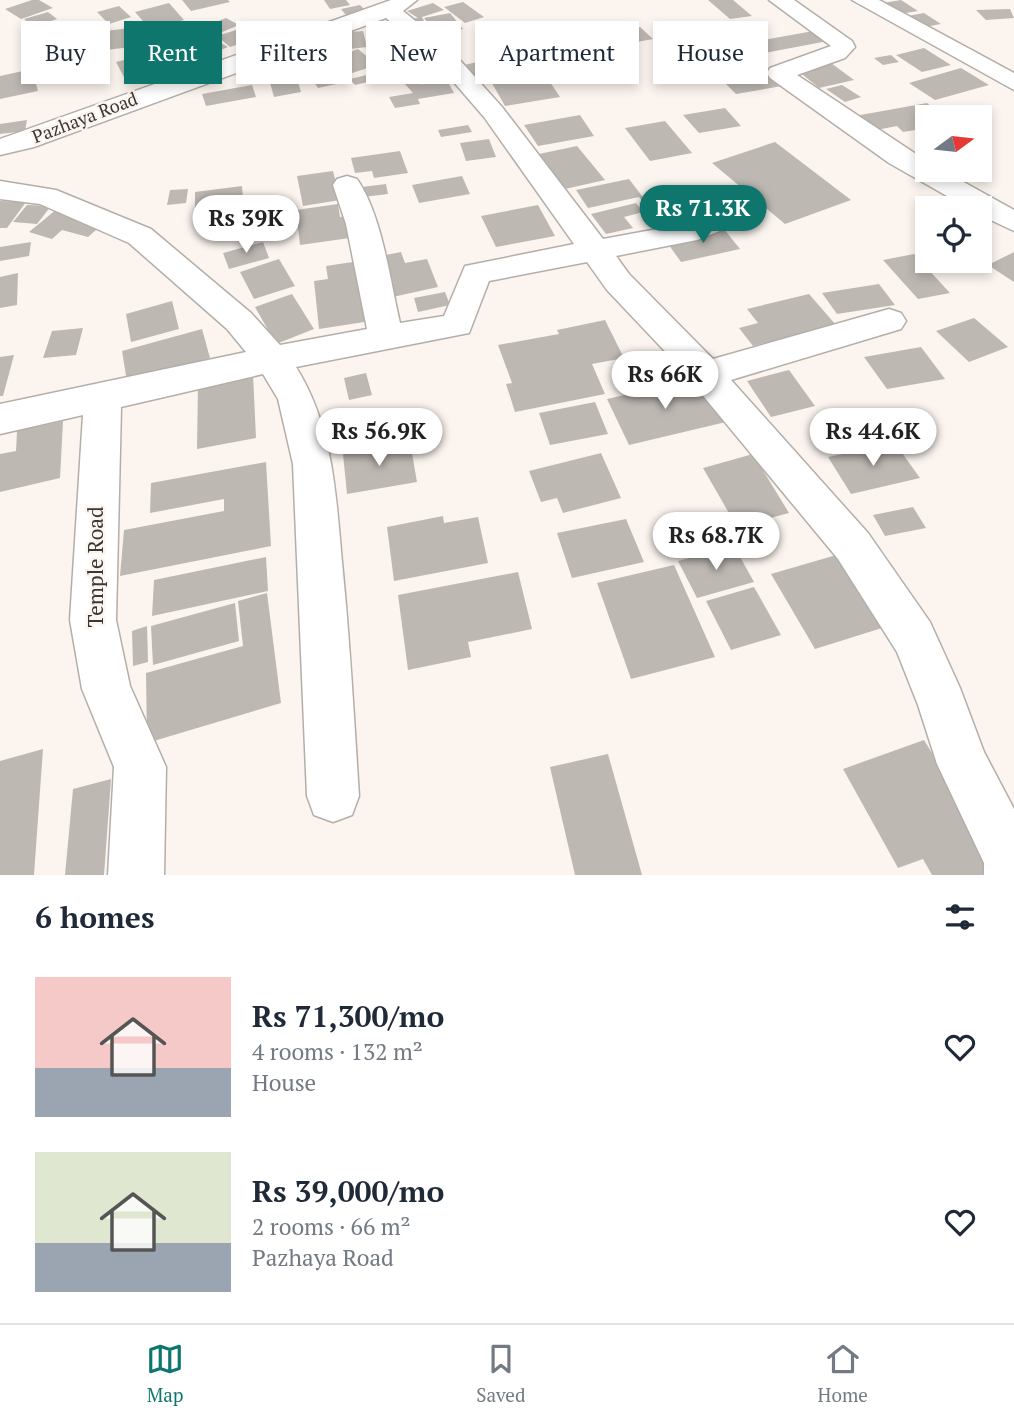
<!DOCTYPE html>
<html lang="en">
<head>
<meta charset="utf-8">
<style>
	body { margin:0; font-family:"PT Serif",serif; background:#f6f6f7; color:#1f2937; height:100vh; display:flex; flex-direction:column; font-size:26px; white-space:nowrap }
	* { box-sizing:border-box; margin:0 }
	p { font-size:23px; color:#747a83 }
	.icon { flex:none; width:38px; height:38px; fill:none; stroke:currentColor; stroke-width:2; stroke-linecap:round; stroke-linejoin:round }
	.map { position:relative; height:875px; overflow:hidden }
	.drawer { display:flex; flex-direction:column; background:#fff; flex:1 }
	.drawer>* { flex:none }
	.banner { position:absolute; left:21px; top:21px; width:973px; height:63px; display:flex; gap:14px }
	.needle { width:46px; rotate:75deg }
	.controls { position:absolute; left:915px; top:105px; display:grid; gap:14px }
	.controls a { display:grid; place-items:center; width:77px; height:77px; border-radius:0px; background:#fff; box-shadow:0 4px 10px #0003; font-size:35px }
	.price { position:absolute; translate:-50% -60px; padding:0 16px; border-radius:24px; background:#fff; color:#222; font-size:23px; line-height:46px; filter:drop-shadow(0 2px 4px #0008) }
	.price::after { content:''; position:absolute; left:50%; top:42px; width:21px; height:16px; margin-left:-10px; background:inherit; clip-path:polygon(0 0,100% 0,50% 100%) }
	.price.current { background:#0f766e; color:#fff }
	ul { padding:0; list-style:none }
	li { display:flex; align-items:center; gap:21px; height:175px; padding:0 35px }
	li span { display:grid; place-items:center; flex:none; width:196px; height:140px; border-radius:0px; color:#555 }
	li>.icon { margin-inline-start:auto }
	span .icon { width:84px; height:84px; fill:#fffc; stroke-width:1 }
	li b { font-size:30px }
	h2 { display:flex; justify-content:space-between; align-items:center; height:84px; padding:0 35px; font-size:30px }
	.chip { padding:0 24px; border-radius:0px; background:#fff; box-shadow:0 4px 10px #0003; font-size:24px; line-height:63px }
	.chip.current { background:#0f766e; color:#fff }
	.dock { display:flex; justify-content:space-around; align-items:center; height:98px; border-top:2px solid #e0e1e3; background:#fff; font-size:19px; color:#747a83 }
	.dock a { display:grid; justify-items:center; gap:4px }
	.dock .current { color:#0f766e }
	.map>svg:first-child { display:block }
</style>
</head>
<body>
<div class="map">
<svg width="1014" height="875" viewBox="0 0 1014 875">
	<rect width="100%" height="100%" fill="#fcf5ef"/>
	<path fill="#beb8b2" d="M32,0H39L53,8L21,19L5,9Z
		M182,0H228L230,2L191,11Z
		M324,0H346L350,5L330,9Z
		M708,0H733L752,16L730,19Z
		M901,0L918,11L894,15L877,4Z
		M463,2L484,17L465,23L444,7Z
		M169,3L184,20L150,29L135,12Z
		M433,3L444,10L422,17L426,25H430L424,18L450,13L463,29L432,38L422,25L415,26L411,19L418,18L407,11Z
		M360,5L366,11L346,15L341,9Z
		M119,6L131,17L109,24L97,12Z
		M1010,9L1014,18L986,20L976,10Z
		M48,12L57,19L33,27L24,19Z
		M924,13L941,24L919,28L902,17Z
		M226,18L239,25L210,37L228,47L208,55L184,41L202,34L195,30Z
		M139,27L140,46L106,50L105,31Z
		M640,27L653,39L615,46L603,33Z
		M236,30L248,41L230,47L217,36Z
		M819,30L833,40L759,54L747,43Z
		M363,31L367,47L342,50L338,33Z
		M420,46L436,63L393,74L378,57Z
		M924,48L951,65L922,72L896,55Z
		M358,49L377,65L349,74L330,59Z
		M164,50L170,61L158,65L170,63L172,67L152,72L150,66L147,67L152,75L126,81L116,62Z
		M297,51L308,61L320,57L331,67L300,76L279,56Z
		M216,54L224,60L205,66L198,60Z
		M891,55L899,62L883,65L874,58Z
		M477,62L489,77L472,80L460,66Z
		M831,63L854,80L819,88L797,70Z
		M440,65L450,77L419,85L447,80L454,93L418,99L420,104L395,108L389,97L413,93L396,74Z
		M961,68L989,85L935,100L909,83Z
		M32,69L38,91L0,99V76Z
		M765,69L782,86L736,94L719,77Z
		M331,70L341,83L318,88L309,75Z
		M542,70L560,97L505,106L489,78Z
		M296,75L301,92L274,97L269,79Z
		M367,75L372,81L355,85L350,79Z
		M252,85L256,97L206,106L202,94Z
		M842,85L861,97L845,102L826,89Z
		M927,103L944,117H928V128L903,132L897,126L871,131L855,116Z
		M725,108L741,126L699,133L683,115Z
		M580,115L594,136L538,146L524,125Z
		M27,120L25,131L0,134V124Z
		M665,121L692,153L650,161L625,128Z
		M468,125L472,132L441,137L438,130Z
		M489,139L496,157L466,161L460,143Z
		M775,142L851,200L785,224L712,163Z
		M577,146L605,180L565,189L539,154Z
		M400,151L408,173L374,178L372,171L355,173L351,158Z
		M333,171L340,200L303,206L297,176Z
		M462,176L470,194L419,203L412,185Z
		M629,179L642,196L667,191L675,202L647,207L639,197L588,208L576,190Z
		M386,184L388,194L355,198L354,188Z
		M242,186L244,210L195,217V192Z
		M188,189L186,203L167,205L170,190Z
		M0,201L26,202L7,228H0Z
		M636,203L643,212L624,217L633,228L606,234L591,214Z
		M338,204L340,217L353,215L357,237L300,245L296,210Z
		M27,205L51,206L37,224L13,222Z
		M538,205L555,236L496,247L481,216Z
		M57,209L104,223L88,237L62,230L52,239L29,232Z
		M690,213L701,222L686,228L676,218Z
		M724,229L740,249L681,262L666,241Z
		M31,242L29,256L0,261V247Z
		M263,242L269,258L229,269L223,253Z
		M401,252L405,263L427,259L438,287L379,300L366,259Z
		M1014,252V282L988,265Z
		M914,254L950,293L918,299L883,260Z
		M279,259L295,286L254,299L240,272Z
		M366,260L377,320L319,329L314,281L328,279L326,266Z
		M18,273L17,305L0,308V277Z
		M879,284L895,305L837,314L822,293Z
		M445,292L450,305L418,312L414,298Z
		M292,294L314,329L276,344L255,307Z
		M809,294L836,325L753,346L739,328L758,323L747,309Z
		M172,301L179,329L131,342L126,314Z
		M974,318L1008,347L969,362L936,331Z
		M605,320L624,358L592,364L605,394L515,412L506,384L512,383L498,345L559,334L557,330Z
		M83,328L76,355L43,358L52,331Z
		M202,329L210,358L127,382L122,351Z
		M921,347L945,379L887,389L864,357Z
		M14,355L3,396H0V357Z
		M789,370L815,406L771,417L747,381Z
		M366,373L372,395L349,400L344,378Z
		M253,374L256,438L197,449L198,383Z
		M699,378L726,422L629,445L607,399Z
		M595,402L608,434L550,445L539,413Z
		M63,421L60,478L0,492V454L16,451L17,431Z
		M410,442L417,482L347,494L343,454Z
		M895,443L920,478L851,494L828,457Z
		M601,453L621,498L563,513L557,498L541,502L529,471Z
		M753,454L789,513L737,527L703,468Z
		M266,462L271,546L120,576L124,530L224,511V499L150,513L151,483Z
		M913,507L926,528L885,536L873,515Z
		M443,516L444,523L478,517L488,563L394,581L387,527Z
		M626,519L644,562L572,578L557,533Z
		M734,546L754,582L697,598L678,561Z
		M850,551L898,623L815,649L771,574Z
		M266,557L268,591L152,616L154,580Z
		M674,565L715,657L631,679L597,583Z
		M518,572L532,629L468,642L471,657L408,670L398,595Z
		M754,587L781,635L731,650L706,601Z
		M267,593L281,703L147,743L146,673L243,646L238,601Z
		M235,603L239,641L153,665L151,626Z
		M147,626L148,662L133,666L132,631Z
		M924,740L1005,871L996,875H932L923,859L898,868L843,769Z
		M43,749L34,875H0V761Z
		M608,754L642,875H575L550,767Z
		M111,779L104,875H65L73,789Z"/>
	<g fill="none" stroke-linecap="round" stroke-linejoin="round">
		<defs>
			<path id="minor" d="M391,0H417L403,11L449,48L502,107L603,239L679,225L747,201L757,204L762,210L757,216L697,240L616,256L629,274L713,359L889,309L901,313L906,321L901,329L731,380L868,533L930,622L960,688L984,752L1014,809V875H984V863L937,764L918,705L897,652L838,559L676,363L607,290L587,262L489,281L469,333L296,367C333,426 336,494 342,562C350,640 354,718 359,796L352,815L333,822L314,815L307,796L293,464L278,399L263,374L121,407L116,620L130,686L166,767L164,875H108L114,767L82,689L70,620L83,415L0,434V404L246,352L227,329L129,243L40,204L0,199V181L56,190L151,229L251,313L280,345L367,329L346,224L333,185L337,179L347,176L357,179C382,215 390,280 400,323L444,316L465,266L574,244L484,117L433,58L386,18L34,147L0,155V139Z
				M769,0H794L852,41L855,47L845,58L797,75L928,162V170H942L1014,210V231L980,215V208H968L889,163L770,78L767,73L770,68L831,46Z
				M852,0H879L1014,73V90Z"/>
		</defs>
		<use href="#minor" stroke="#b4aea8" stroke-width="3"/>
		<use href="#minor" fill="#fff" fill-rule="evenodd"/>
	</g>
	<g text-anchor="middle" stroke-width="5" stroke-linejoin="round" paint-order="stroke">
		<g font-size="18" fill="#3a3836" stroke="#fcf5ef">
			<text transform="translate(85 118) rotate(-21)" y="6">Pazhaya Road</text>
		</g>
		<g font-size="21" fill="#3a3836" stroke="#fcf5ef">
			<text transform="translate(96 567) rotate(-90)" y="7">Temple Road</text>
		</g>
	</g>
</svg>
<div class="controls">
<a><svg class="needle" viewBox="-14 -14 28 28"><path d="M0-13l5 13h-10z" fill="#e53935"/><path d="M0 13l5-13h-10z" fill="#747a83"/></svg></a>
<a><svg class="icon" aria-label="locate" viewBox="0 0 24 24"><circle cx="12" cy="12" r="6"/><path d="M12 2v4M12 18v4M2 12h4M18 12h4"/></svg></a>
</div>
<b class="price current" style="left:703px;top:245px">Rs 71.3K</b>
<b class="price" style="left:246px;top:255px">Rs 39K</b>
<b class="price" style="left:665px;top:411px">Rs 66K</b>
<b class="price" style="left:379px;top:468px">Rs 56.9K</b>
<b class="price" style="left:873px;top:468px">Rs 44.6K</b>
<b class="price" style="left:716px;top:572px">Rs 68.7K</b>
<div class="banner">
<a class="chip">Buy</a>
<a class="chip current">Rent</a>
<a class="chip">Filters</a>
<a class="chip">New</a>
<a class="chip">Apartment</a>
<a class="chip">House</a>
</div>
</div>
<section class="drawer">
<h2>6 homes<svg class="icon" aria-label="filters" viewBox="0 0 24 24"><path d="M4 7h16M4 17h16"/><circle cx="9" cy="7" r="2"/><circle cx="15" cy="17" r="2"/></svg></h2>
<ul>
<li><span style="background:linear-gradient(#f6c9c9 65%,#9aa5b1 0)"><svg class="icon" aria-label="home" viewBox="0 0 24 24"><path d="M3 11l9-7 9 7M6 9v11h12V9"/></svg></span><div><b>Rs 71,300/mo</b><p>4 rooms · 132 m²</p><p>House</p></div><svg class="icon" aria-label="heart" viewBox="0 0 24 24"><path d="M12 20l-8-8c-3-5 5-10 8-4 3-6 11-1 8 4z"/></svg></li>
<li><span style="background:linear-gradient(#dfe7d0 65%,#9aa5b1 0)"><svg class="icon" aria-label="home" viewBox="0 0 24 24"><path d="M3 11l9-7 9 7M6 9v11h12V9"/></svg></span><div><b>Rs 39,000/mo</b><p>2 rooms · 66 m²</p><p>Pazhaya Road</p></div><svg class="icon" aria-label="heart" viewBox="0 0 24 24"><path d="M12 20l-8-8c-3-5 5-10 8-4 3-6 11-1 8 4z"/></svg></li>
</ul>
</section>
<nav class="dock">
<a class="current"><svg class="icon" aria-label="map" viewBox="0 0 24 24"><path d="M3 6l6-2 6 2 6-2v14l-6 2-6-2-6 2zM9 4v14M15 6v14"/></svg>Map</a>
<a><svg class="icon" aria-label="saved" viewBox="0 0 24 24"><path d="M7 4h10v16l-5-4-5 4z"/></svg>Saved</a>
<a><svg class="icon" aria-label="home" viewBox="0 0 24 24"><path d="M3 11l9-7 9 7M6 9v11h12V9"/></svg>Home</a>
</nav>
</body>
</html>
